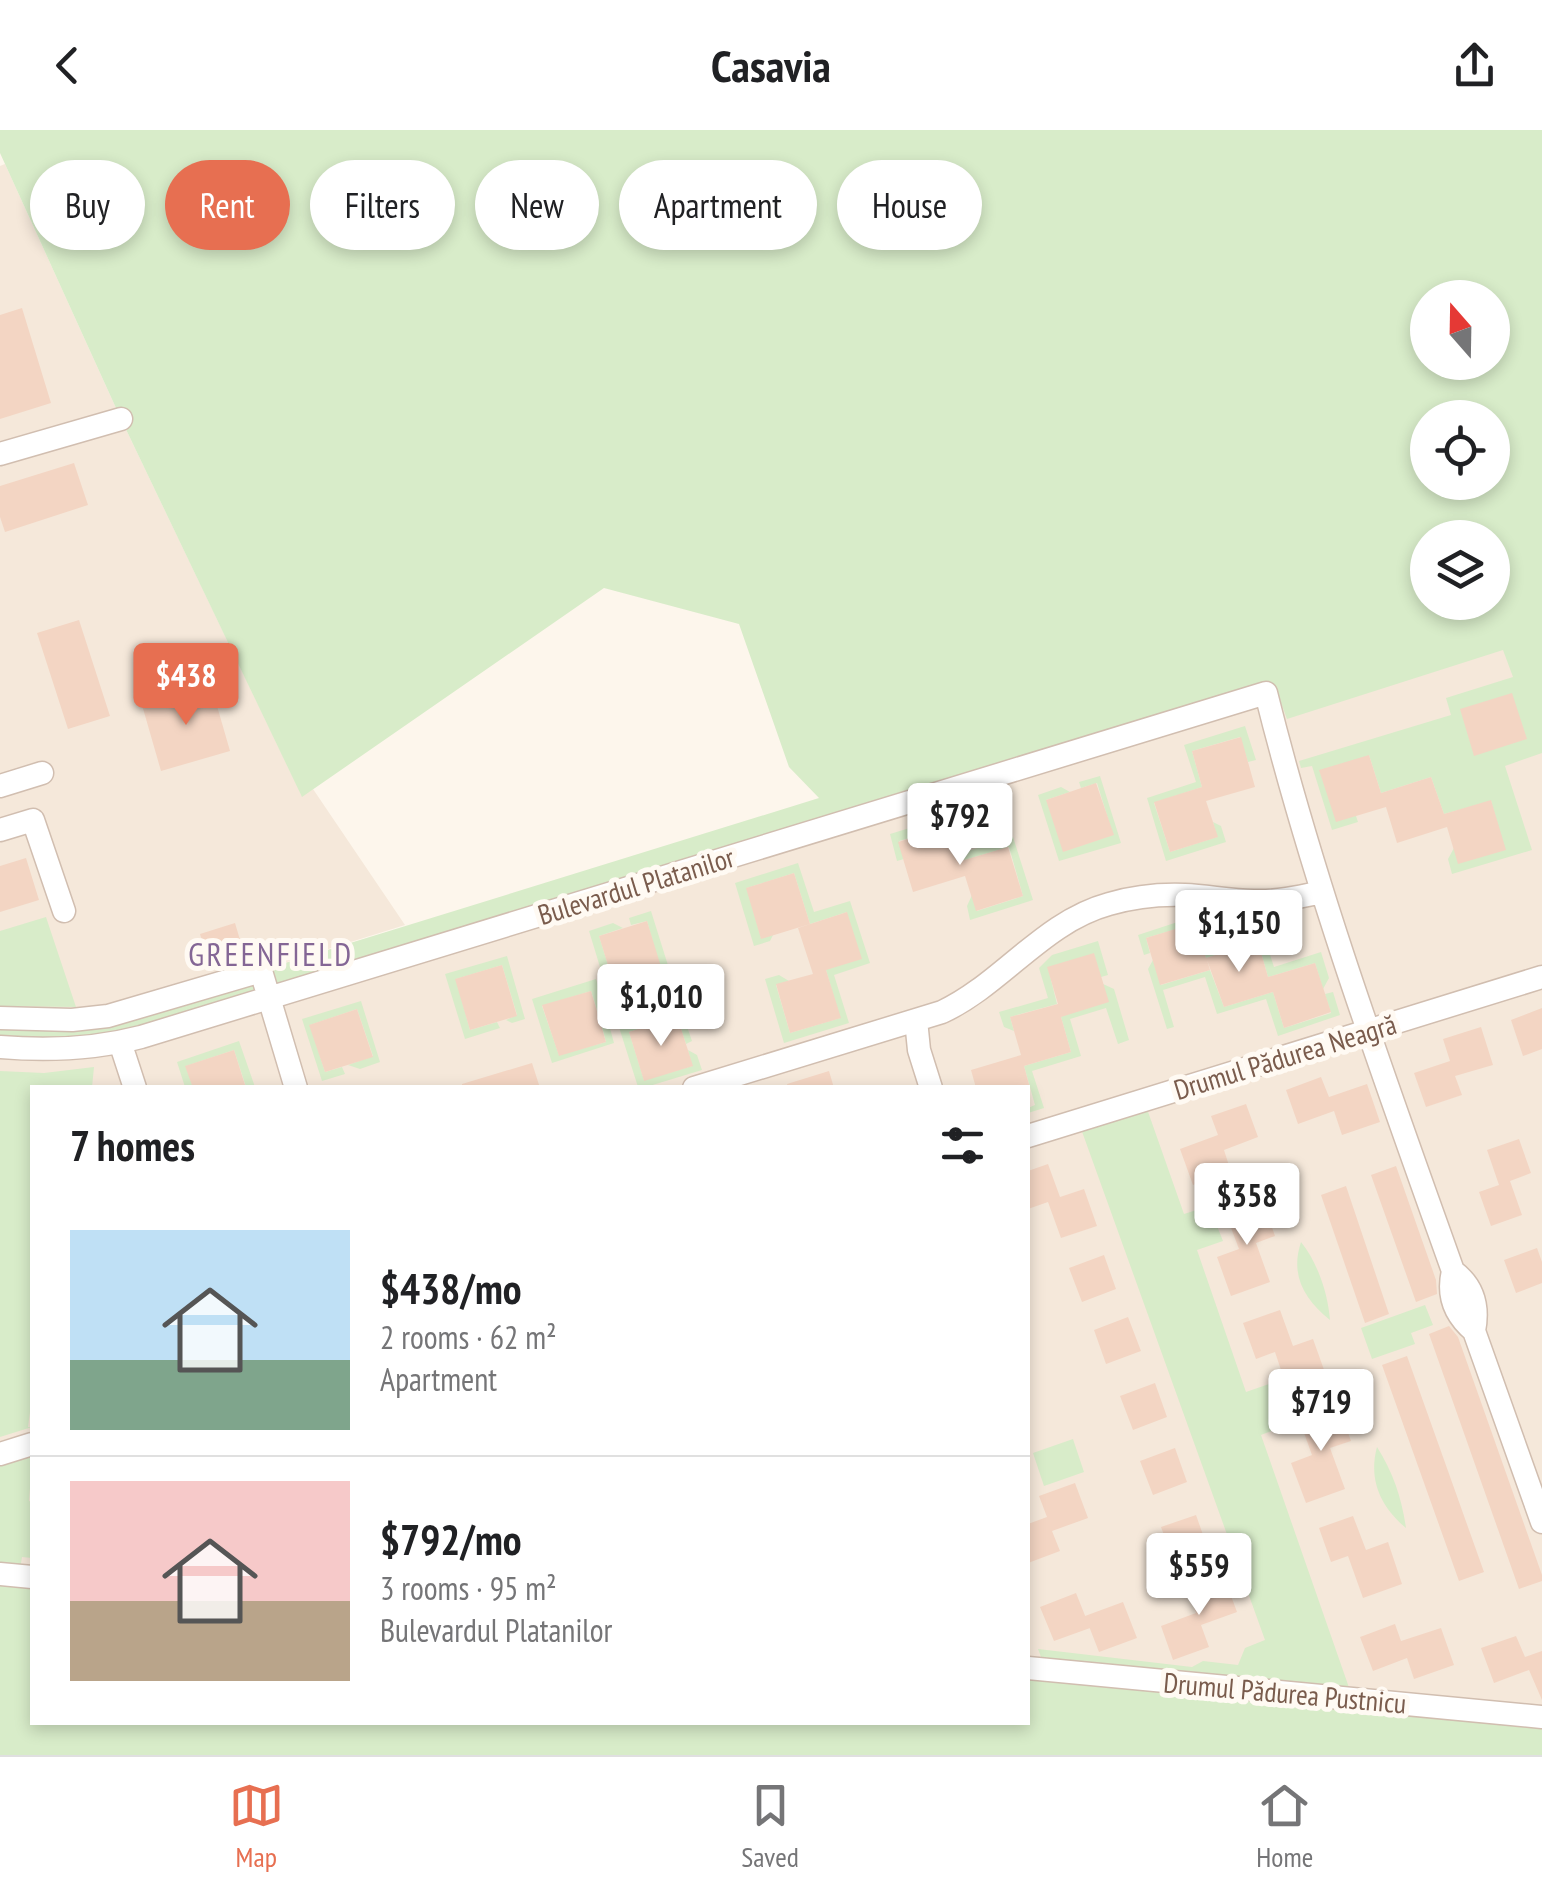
<!DOCTYPE html>
<html lang="en">
<head>
<meta charset="utf-8">
<style>
	body { margin:0; font-family:"PT Sans Narrow",sans-serif; background:#f6f6f6; color:#202124; height:100vh; display:flex; flex-direction:column; font-size:38px; white-space:nowrap }
	* { box-sizing:border-box; margin:0 }
	p { font-size:32px; color:#757577 }
	.icon { flex:none; width:55px; height:55px; fill:none; stroke:currentColor; stroke-width:2; stroke-linecap:round; stroke-linejoin:round }
	.map { position:relative; flex:1; overflow:hidden }
	.panel { position:absolute; left:30px; top:955px; width:1000px; height:640px; display:flex; flex-direction:column; background:#fff; border-radius:0px; box-shadow:0 5px 15px #0003 }
	.panel>* { flex:none }
	.top-card { position:absolute; left:30px; top:30px; width:1000px; height:90px; display:flex; gap:20px }
	.needle { width:65px; rotate:340deg }
	.fabs { position:absolute; left:1410px; top:150px; display:grid; gap:20px }
	.fabs a { display:grid; place-items:center; width:100px; height:100px; border-radius:50%; background:#fff; box-shadow:0 5px 15px #0003; font-size:50px }
	.price { position:absolute; translate:-50% -85px; padding:0 22px; border-radius:10px; background:#fff; color:#222; font-size:32px; line-height:65px; filter:drop-shadow(0 2px 5px #0008) }
	.price::after { content:''; position:absolute; left:50%; top:60px; width:30px; height:22px; margin-left:-15px; background:inherit; clip-path:polygon(0 0,100% 0,50% 100%) }
	.price.on { background:#e76f51; color:#fff }
	ul { padding:0; list-style:none }
	li { display:flex; align-items:center; gap:30px; height:250px; padding:0 40px }
	li+li { border-top:2px solid #e0e0e0 }
	li span { display:grid; place-items:center; flex:none; width:280px; height:200px; border-radius:0px; color:#555 }
	li>.icon { margin-inline-start:auto }
	span .icon { width:120px; height:120px; fill:#fffc; stroke-width:1 }
	li b { font-size:42px }
	h2 { display:flex; justify-content:space-between; align-items:center; height:120px; padding:0 40px; font-size:42px }
	.pill { padding:0 35px; border-radius:45px; background:#fff; box-shadow:0 5px 15px #0003; font-size:35px; line-height:90px }
	.pill.on { background:#e76f51; color:#fff }
	header { display:flex; justify-content:space-between; align-items:center; height:130px; padding:0 40px; background:#fff; font-size:45px; font-weight:600 }
	.dock { display:flex; justify-content:space-around; align-items:center; height:140px; border-top:2px solid #e0e0e0; background:#fff; font-size:28px; color:#757577 }
	.dock a { display:grid; justify-items:center; gap:5px }
	.dock .on { color:#e76f51 }
	.map>svg:first-child { display:block }
</style>
</head>
<body>
<header><svg class="icon" aria-label="back" viewBox="0 0 24 24"><path d="M15 5l-7 7 7 7"/></svg>Casavia<svg class="icon" aria-label="share" viewBox="0 0 24 24"><path d="M12 15V3M7 8l5-5 5 5M5 13v7h14v-7"/></svg></header>
<div class="map">
<svg width="1542" height="1625" viewBox="0 0 1542 1625">
	<rect width="100%" height="100%" fill="#fdf6ec"/>
	<path fill="#f5e8da" d="M5,34L121,289L302,666L313,659L405,795L261,840L1492,472L1542,570V1587L1028,1538V958H32V1447L0,1444V36Z"/>
	<path fill="#d8ecc9" fill-rule="evenodd" d="M0,0H1542V623L1505,636L1532,720L1452,744L1448,729L1454,718L1505,720L1491,671L1444,684L1431,647L1381,663L1369,625L1356,686L1358,692L1332,700L1312,636L1301,638L1299,631L1451,585L1446,568L1513,547L1503,520L1287,589L1276,559L141,907L0,917V888L134,880L819,668L789,637L739,494L604,458L302,667L121,289L0,23ZM1428,168H1492V232H1428ZM1428,288H1492V352H1428ZM1428,408H1492V472H1428Z
		M1245,596L1256,630L1248,632L1240,607L1192,621L1202,657L1154,673L1170,722L1217,707L1213,692L1221,696L1226,712L1166,731L1147,668L1196,652L1184,615Z
		M1100,646L1121,713L1059,731L1038,665L1061,657L1070,662L1046,670L1113,705L1097,653L1081,658L1079,652Z
		M952,685L965,722L1013,707L1033,770L970,790L967,776L972,765L977,781L1023,766L1009,717L961,731L950,696L899,711L904,729L897,731L890,704Z
		M798,733L814,782L850,771L870,833L834,845L849,893L784,913L765,849L779,845L789,851L776,855L790,903L840,888L826,840L847,782L810,794L794,743L747,758L761,808L773,805L770,811L754,816L735,753Z
		M651,781L671,845L608,863L589,801L613,793L623,798L599,806L614,854L661,841L647,791L631,795L629,788Z
		M1199,785L1211,819L1223,816L1231,820L1206,828L1194,794L1146,808L1150,823L1144,825L1138,805Z
		M46,787L76,877L0,876V801Z
		M1263,803L1274,837L1321,822L1329,848L1323,859L1315,833L1268,847L1258,812L1239,817L1237,811Z
		M1098,811L1108,845L1101,847L1048,838L1057,874L1010,887L1014,901L1004,897L999,882L1048,868L1039,838L1052,825Z
		M507,826L525,889L512,893L506,890L517,885L502,835L456,849L470,900L497,892L500,898L465,909L445,844Z
		M1153,830L1161,855L1210,840L1224,877L1273,862L1284,898L1331,883L1325,864L1333,862L1340,885L1278,906L1266,869L1217,884L1205,847L1163,860L1174,897L1167,899L1148,839Z
		M596,849L603,873L598,883L591,861L542,876L559,925L606,912L601,893L608,891L614,913L552,933L532,869Z
		M1103,854L1114,859L1129,910L1118,914L1106,878L1070,889L1081,926L1032,941L1044,978L1028,983V978L1035,975L1024,936L1071,922L1061,887Z
		M361,871L380,932L360,939L348,935L373,926L357,879L310,895L325,942L342,937L345,944L322,951L302,889Z
		M680,876L692,911L686,914L677,887L629,902L644,950L692,936L688,920L697,925L702,940L646,957H638L618,894Z
		M239,911L255,957H246L234,920L186,936L193,957H185L177,932Z
		M94,937L92,957L32,958V1267L28,1297H32L0,1307V941L44,943Z
		M1146,976L1184,1084L1209,1076L1223,1111L1197,1120L1246,1262L1269,1254L1284,1296L1261,1305L1353,1569L1542,1587V1625H0V1324L28,1315L32,1332L29,1371L32,1372V1428L22,1427L19,1445L32,1447V1592H1028V1539L1046,1540L1038,1519L1192,1537L1203,1531L1238,1535L1245,1518L1265,1510L1080,996Z
		M1301,1112C1318,1133 1328,1164 1330,1190C1304,1169 1290,1145 1301,1112Z
		M1425,1175L1433,1195L1411,1203L1415,1214L1372,1229L1361,1198Z
		M1073,1309L1084,1342L1044,1356L1033,1323Z
		M1377,1317C1393,1342 1402,1369 1406,1398C1381,1377 1368,1350 1377,1317Z"/>
	<path fill="#f3d5c3" d="M22,178L51,273L0,289V185Z
		M74,333L88,375L5,402L0,387V356Z
		M79,490L110,586L68,599L37,503Z
		M211,555L230,621L161,641L142,575Z
		M1512,563L1527,609L1474,626L1460,579Z
		M1241,607L1255,657L1206,671L1218,707L1170,722L1154,672L1202,657L1192,621Z
		M1369,625L1381,663L1431,647L1444,684L1491,670L1506,720L1458,734L1447,697L1397,713L1386,677L1336,692L1319,640Z
		M1096,653L1114,705L1063,722L1046,670Z
		M950,696L961,731L1008,717L1023,766L976,781L965,746L913,762L898,712Z
		M26,728L39,770L0,782V736Z
		M794,743L810,794L761,809L746,758Z
		M847,782L862,829L826,840L841,888L790,903L776,854L813,844L798,798Z
		M647,791L662,840L614,855L599,806Z
		M235,793L246,830L211,840L200,804Z
		M1195,793L1206,828L1258,812L1268,847L1315,833L1331,882L1284,898L1273,862L1224,877L1207,830L1210,840L1160,855L1146,808Z
		M1094,823L1109,872L1061,887L1071,922L1024,936L1030,958H976L971,940L1021,925L1010,887L1058,874L1047,837Z
		M502,835L517,886L470,900L455,849Z
		M591,861L606,912L559,926L542,875Z
		M1542,878V919L1523,926L1511,890Z
		M357,879L373,927L325,942L309,895Z
		M677,886L693,936L644,951L629,902Z
		M1481,897L1493,935L1455,946L1462,965L1426,977L1414,943L1450,931L1443,909Z
		M234,920L246,958H193L185,936Z
		M532,933L540,958H462V954Z
		M829,941L834,958H788L787,954Z
		M1321,947L1329,967L1367,954L1380,992L1342,1005L1334,981L1298,994L1286,960Z
		M1246,974L1258,1007L1224,1020L1231,1042L1193,1055L1180,1019L1218,1005L1211,986Z
		M1519,1009L1531,1043L1510,1051L1522,1085L1491,1096L1479,1062L1499,1055L1487,1020Z
		M1048,1034L1060,1067L1084,1059L1097,1096L1061,1108L1048,1072L1028,1079V1041Z
		M1396,1036L1436,1150L1437,1164L1416,1172L1371,1045Z
		M1346,1056L1389,1184L1365,1193L1321,1065Z
		M1262,1069L1275,1106L1256,1113L1270,1152L1231,1166L1217,1127L1239,1119L1225,1082Z
		M1537,1118L1542,1132V1153L1516,1163L1504,1130Z
		M1104,1125L1116,1159L1082,1172L1069,1138Z
		M1280,1180L1293,1216L1313,1209L1328,1251L1289,1264L1275,1222L1256,1229L1243,1193Z
		M1128,1187L1141,1221L1106,1234L1094,1200Z
		M1449,1196L1458,1207L1542,1445V1451L1519,1459L1429,1204Z
		M1407,1226L1484,1442L1459,1451L1382,1235Z
		M1155,1253L1167,1287L1133,1300L1120,1266Z
		M1338,1275L1351,1311L1330,1318L1345,1359L1306,1373L1291,1333L1312,1325L1299,1289Z
		M1175,1318L1187,1352L1153,1365L1140,1331Z
		M1075,1353L1088,1388L1052,1401L1060,1421L1028,1433V1394L1047,1387L1039,1366Z
		M1196,1385L1208,1419L1174,1432L1161,1397Z
		M1353,1386L1366,1420L1388,1412L1402,1454L1363,1468L1348,1426L1331,1432L1319,1398Z
		M1224,1447L1237,1482L1201,1495L1209,1517L1173,1530L1161,1496L1196,1483L1188,1460Z
		M1076,1463L1090,1498L1054,1511L1040,1477Z
		M1123,1472L1137,1508L1099,1522L1085,1486Z
		M1395,1494L1401,1511L1441,1498L1454,1535L1414,1549L1407,1528L1373,1541L1360,1507Z
		M1516,1506L1525,1527L1542,1521V1570L1529,1540L1494,1553L1481,1518Z"/>
	<g fill="none" stroke-linecap="round" stroke-linejoin="round">
		<defs>
			<path id="minor" d="M0,324L121,289
				M0,656L42,643
				M0,700L33,690L64,781
				M0,888L72,890L108,886L261,841L296,958
				M916,890L919,920L931,958
				M120,912L135,958
				M0,917C47,921 95,919 141,907L1266,563C1315,760 1385,950 1453,1141
				M694,958L942,882C1002,854 1043,792 1109,774C1133,767 1160,764 1185,765C1208,766 1231,771 1254,771C1277,772 1299,767 1322,762
				M1028,1006L1542,847
				M1474,1201C1479,1176 1473,1156 1453,1141C1447,1166 1455,1185 1474,1201L1542,1392
				M0,1324L32,1314
				M0,1444L32,1447
				M1028,1538L1542,1587"/>
		</defs>
		<use href="#minor" stroke="#d1beb0" stroke-width="25"/>
		<use href="#minor" stroke="#fff" stroke-width="22"/>
	</g>
	<g text-anchor="middle" stroke-width="10" stroke-linejoin="round" paint-order="stroke">
		<g font-size="28" fill="#7a5c4d" stroke="#fffaf3">
			<text transform="translate(636 756) rotate(-17)" y="10">Bulevardul Platanilor</text>
			<text transform="translate(1285 927) rotate(-17)" y="10">Drumul Pădurea Neagră</text>
			<text transform="translate(1285 1563) rotate(5)" y="10">Drumul Pădurea Pustnicu</text>
		</g>
		<g font-size="32" letter-spacing="2.5" fill="#846695" stroke="#fffaf3">
			<text x="271" y="836">GREENFIELD</text>
		</g>
	</g>
</svg>
<div class="fabs">
<a><svg class="needle" viewBox="-14 -14 28 28"><path d="M0-13l5 13h-10z" fill="#e53935"/><path d="M0 13l5-13h-10z" fill="#757577"/></svg></a>
<a><svg class="icon" aria-label="locate" viewBox="0 0 24 24"><circle cx="12" cy="12" r="6"/><path d="M12 2v4M12 18v4M2 12h4M18 12h4"/></svg></a>
<a><svg class="icon" aria-label="layers" viewBox="0 0 24 24"><path d="M12 4l9 5-9 5-9-5zM3 14l9 5 9-5"/></svg></a>
</div>
<b class="price on" style="left:186px;top:598px">$438</b>
<b class="price" style="left:960px;top:738px">$792</b>
<b class="price" style="left:1239px;top:845px">$1,150</b>
<b class="price" style="left:661px;top:919px">$1,010</b>
<b class="price" style="left:1247px;top:1118px">$358</b>
<b class="price" style="left:1321px;top:1324px">$719</b>
<b class="price" style="left:1199px;top:1488px">$559</b>
<div class="top-card">
<a class="pill">Buy</a>
<a class="pill on">Rent</a>
<a class="pill">Filters</a>
<a class="pill">New</a>
<a class="pill">Apartment</a>
<a class="pill">House</a>
</div>
<section class="panel">
<h2>7 homes<svg class="icon" aria-label="filters" viewBox="0 0 24 24"><path d="M4 7h16M4 17h16"/><circle cx="9" cy="7" r="2"/><circle cx="15" cy="17" r="2"/></svg></h2>
<ul>
<li><span style="background:linear-gradient(#bfe0f5 65%,#7fa58c 0)"><svg class="icon" aria-label="home" viewBox="0 0 24 24"><path d="M3 11l9-7 9 7M6 9v11h12V9"/></svg></span><div><b>$438/mo</b><p>2 rooms · 62 m²</p><p>Apartment</p></div></li>
<li><span style="background:linear-gradient(#f6c9c9 60%,#b9a48a 0)"><svg class="icon" aria-label="home" viewBox="0 0 24 24"><path d="M3 11l9-7 9 7M6 9v11h12V9"/></svg></span><div><b>$792/mo</b><p>3 rooms · 95 m²</p><p>Bulevardul Platanilor</p></div></li>
</ul>
</section>
</div>
<nav class="dock">
<a class="on"><svg class="icon" aria-label="map" viewBox="0 0 24 24"><path d="M3 6l6-2 6 2 6-2v14l-6 2-6-2-6 2zM9 4v14M15 6v14"/></svg>Map</a>
<a><svg class="icon" aria-label="saved" viewBox="0 0 24 24"><path d="M7 4h10v16l-5-4-5 4z"/></svg>Saved</a>
<a><svg class="icon" aria-label="home" viewBox="0 0 24 24"><path d="M3 11l9-7 9 7M6 9v11h12V9"/></svg>Home</a>
</nav>
</body>
</html>
